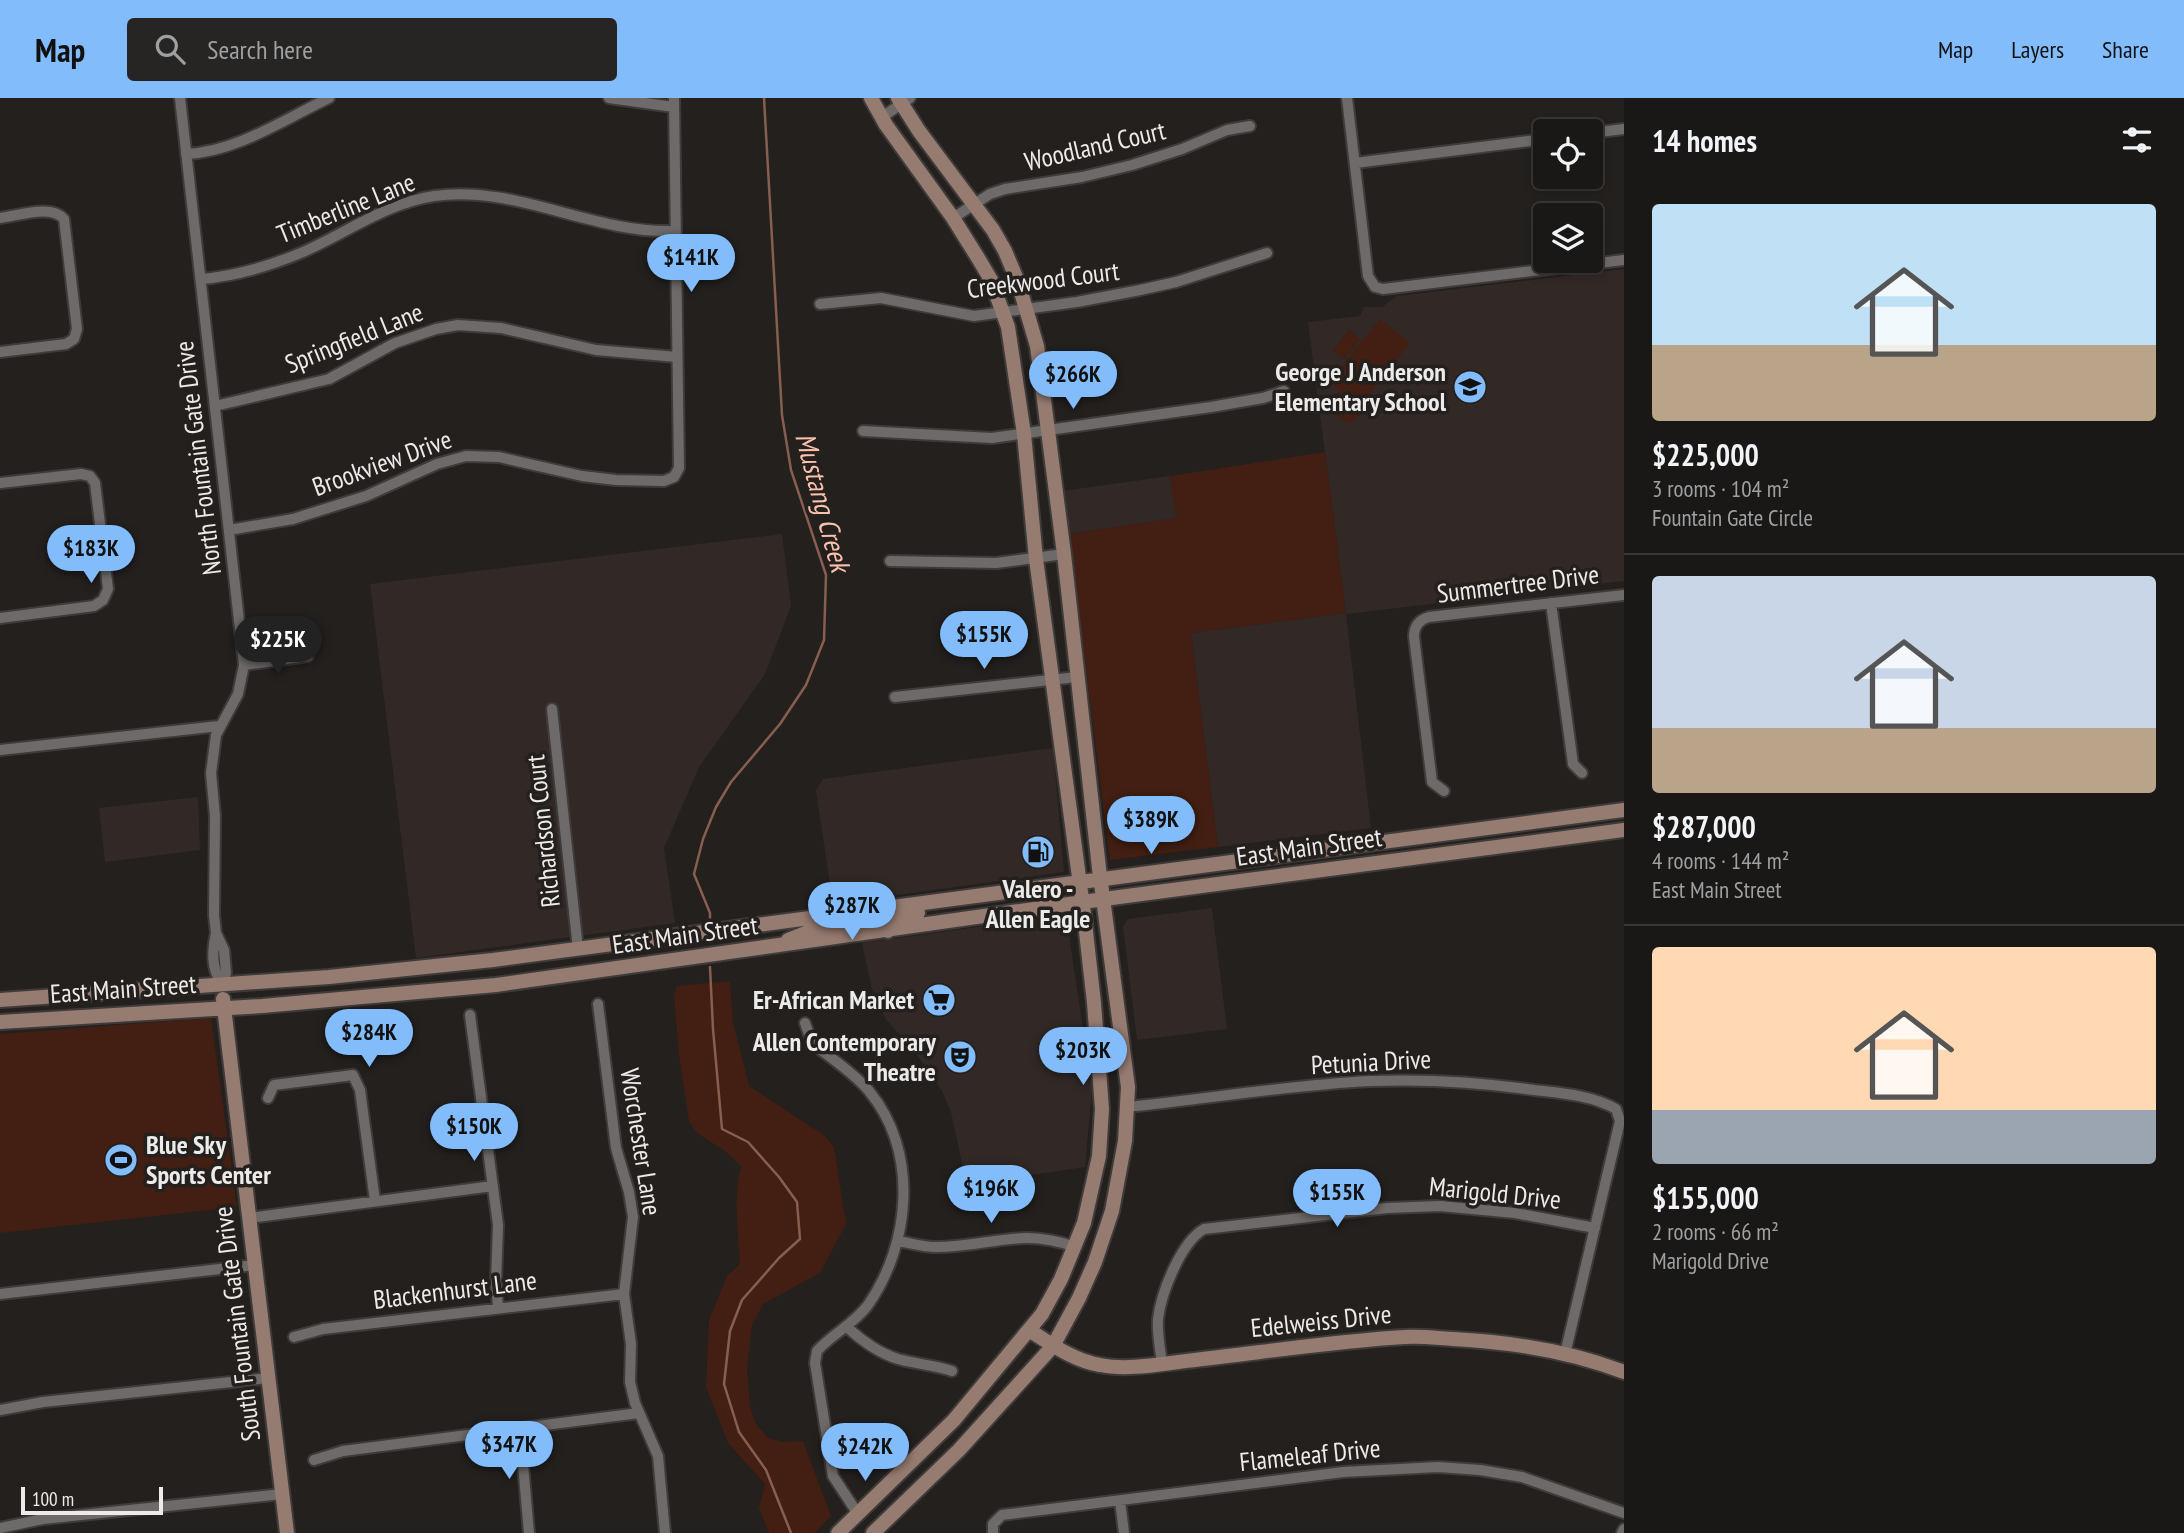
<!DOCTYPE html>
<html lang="en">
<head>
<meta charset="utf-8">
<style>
	body { margin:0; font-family:"PT Sans Narrow",sans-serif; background:#272523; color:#f1f3f6; height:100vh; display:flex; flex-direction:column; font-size:26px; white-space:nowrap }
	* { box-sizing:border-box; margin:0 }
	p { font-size:23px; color:#9fa0a1 }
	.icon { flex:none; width:38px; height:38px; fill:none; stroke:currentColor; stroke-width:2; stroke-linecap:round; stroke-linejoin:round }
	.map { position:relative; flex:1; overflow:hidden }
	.panel { display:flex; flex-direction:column; background:#1a1816; width:560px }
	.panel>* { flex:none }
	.tools { position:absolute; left:1533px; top:21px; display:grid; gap:14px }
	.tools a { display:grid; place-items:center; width:70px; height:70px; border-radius:7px; background:#1a1816; box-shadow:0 4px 10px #0003,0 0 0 2px #383735; font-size:35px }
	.scale { position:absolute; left:21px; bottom:18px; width:142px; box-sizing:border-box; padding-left:7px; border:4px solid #edebea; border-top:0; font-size:19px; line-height:24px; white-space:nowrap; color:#edebea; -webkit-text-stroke:5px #23201e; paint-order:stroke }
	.price { position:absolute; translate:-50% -60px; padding:0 16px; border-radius:24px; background:#82bcfa; color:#111; font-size:23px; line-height:46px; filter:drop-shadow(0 2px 4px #0008) }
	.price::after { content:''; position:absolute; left:50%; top:42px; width:21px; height:16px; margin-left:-10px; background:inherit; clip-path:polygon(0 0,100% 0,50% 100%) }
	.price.active { background:#222; color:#fff }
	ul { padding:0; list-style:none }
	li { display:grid; align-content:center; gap:14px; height:371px; padding:0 28px }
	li+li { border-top:2px solid #383735 }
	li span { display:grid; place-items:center; height:217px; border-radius:7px; color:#555 }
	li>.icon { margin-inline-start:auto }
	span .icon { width:126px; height:126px; fill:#fffc; stroke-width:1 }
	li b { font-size:30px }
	h2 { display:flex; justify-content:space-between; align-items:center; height:84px; padding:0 28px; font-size:30px }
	header { display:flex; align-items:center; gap:42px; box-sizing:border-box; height:98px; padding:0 35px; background:#82bcfa; color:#111 }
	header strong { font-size:33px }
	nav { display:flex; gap:38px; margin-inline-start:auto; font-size:24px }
	.search { width:490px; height:63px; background:#272523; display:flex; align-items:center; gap:18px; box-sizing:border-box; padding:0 24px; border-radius:7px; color:#9fa0a1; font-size:26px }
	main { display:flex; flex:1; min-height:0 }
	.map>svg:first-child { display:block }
</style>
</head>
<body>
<header>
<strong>Map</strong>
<div class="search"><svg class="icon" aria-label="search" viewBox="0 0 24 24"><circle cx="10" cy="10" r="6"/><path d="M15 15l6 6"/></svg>Search here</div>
<nav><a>Map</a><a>Layers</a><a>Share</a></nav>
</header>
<main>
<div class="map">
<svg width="1624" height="1435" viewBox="0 0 1624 1435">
	<rect width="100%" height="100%" fill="#23201e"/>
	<path fill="#322926" d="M1624,171V483L1346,516L1371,730L1218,749L1191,535L1346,515L1308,224L1360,218L1364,209H1382L1397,198Z
		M1170,378L1177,420L1069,436L1062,393Z
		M782,436L791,508L765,576L699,669L664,750L675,825L416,860L370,486Z
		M1053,650L1064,774L833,806L816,692L823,681Z
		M198,699L200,752L105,764L99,710Z
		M1212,810L1227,931L1137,942L1123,829L1128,821Z
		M1066,817L1092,992L1085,1069L976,1085L965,1079L951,1014L942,993L915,954L885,920L872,891L862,845Z"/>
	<path fill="#421f12" d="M1380,221L1410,245L1360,308L1329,284Z
		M1349,232L1360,241L1344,262L1333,253Z
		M1339,294L1361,311L1360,317L1349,326L1336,317L1334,297Z
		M1325,354L1346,515L1191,535L1218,749L1110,762L1069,436L1176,420L1170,378Z
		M730,883L733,924L749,988L824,1037L834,1049L846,1126L820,1175L763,1206L752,1227L747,1270L750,1309L756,1326L768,1340L783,1344L803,1343L831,1418L815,1435H769L759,1410L765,1386L728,1345L706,1289L709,1222L727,1178L740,1166C738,1134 733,1099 741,1068L725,1053L697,1035L689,1023L679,957L674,897L677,888Z
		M211,920L237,1109L0,1135V936Z"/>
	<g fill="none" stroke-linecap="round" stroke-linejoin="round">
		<path stroke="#875e4f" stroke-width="2.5" d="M710,820V815L694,776L703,741L716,709L731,684L780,626L806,587L824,542L826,477L791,372L782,317L764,0
			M710,869L713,931L722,1031L748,1044L779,1079L797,1104L800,1141L779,1160L742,1202L730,1233L724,1286L739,1334L766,1372L791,1435"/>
		<defs>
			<path id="street" d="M180,0L244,567L238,596L216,637L211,675L215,718L214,817L216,835L224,852L226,875L222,887
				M609,0L674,9
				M1347,0L1368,178L1375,189L1383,191L1624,162
				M882,19L910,0
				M1591,35L1624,31
				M186,56C236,54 285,21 329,0
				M1355,65L1545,41
				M0,120C18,118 51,106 64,121L77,231L74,241L66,246L0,254
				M953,120L990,96L1005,91L1082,79L1132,67L1182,51L1227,32L1250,28
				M201,181C236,178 270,168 303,154C346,135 387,105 434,98C515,86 593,136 674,133
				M820,206L881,200L974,218L1077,204L1140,192L1176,184L1267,155
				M215,308L329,281L395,245L436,231L458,227L501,230L596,252L677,259
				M863,333L992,340L1211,309L1263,300L1284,293
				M0,385L81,376L90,378L95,385L108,491L103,502L94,508L0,520
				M229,432L293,421L366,398L437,366L466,358L499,359L582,378L616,382L664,383L674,379L679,370L674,0
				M890,463L996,465L1064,456
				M1551,505L1573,666L1582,675
				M244,567L308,558
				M895,599L1077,579
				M552,611L578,851
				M0,652L219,628
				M1444,693L1432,684L1414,539C1414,528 1419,522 1429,519L1624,497
				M216,835C212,853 211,870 222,887
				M598,906L616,1050L629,1094L633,1119L624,1196L631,1246L630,1284L635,1305L658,1358L665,1435
				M470,917L498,1127L496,1184L498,1209
				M805,925L810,939L816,948C833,962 854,975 869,993C919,1054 911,1145 868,1207C854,1226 832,1236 817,1253L815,1265L833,1378L858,1416
				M268,1000L274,987L353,977L360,992L375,1103
				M1127,1009C1208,1001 1288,987 1370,983C1425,981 1479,984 1534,992C1560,995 1592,997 1616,1011L1620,1023L1565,1256
				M249,1120L493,1088
				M898,1143C911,1145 923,1149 936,1149C989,1149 1020,1129 1075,1149
				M0,1196L255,1167
				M847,1229C862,1243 879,1255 898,1261C916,1266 934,1267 952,1273
				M294,1239L323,1231L624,1196
				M1162,1265C1160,1251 1157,1235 1158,1221C1161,1195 1181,1144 1204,1131L1387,1110L1440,1108L1515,1115L1595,1130
				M0,1312L43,1304L269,1280
				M520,1332L529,1435
				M314,1362L343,1353L639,1315
				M1120,1403L1124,1435
				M0,1430L43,1421L282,1396
				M993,1435V1426L1002,1417L1343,1374L1438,1369L1480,1372L1522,1379L1624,1415
				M1622,1435L1624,1431"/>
			<path id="secondary" d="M888,833C895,818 902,817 918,815
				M788,842L813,832L875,823L883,820L886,809
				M223,901L287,1435
				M0,902L329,879L493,862L1624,712
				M0,924L262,908L496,887L1104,801L1624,732
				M1029,1232C1051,1246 1074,1263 1100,1267C1130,1273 1164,1265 1195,1262C1265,1254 1335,1243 1405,1239C1421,1238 1437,1240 1453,1241C1512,1244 1569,1253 1624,1274
				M838,1435L954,1322L1042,1216L1061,1181L1084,1125L1099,1058L1102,1011L1094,905L1084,816L1036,461L1024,336L1008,229L991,182L978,160L953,120L886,27L871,0
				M873,1435L959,1352L1053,1248L1079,1200L1095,1164L1112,1113L1125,1043L1128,989L1099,770L1064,456L1037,248L1018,184L1005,153L993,132L919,33L898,0"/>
		</defs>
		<use href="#street" stroke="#3e3b3a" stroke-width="14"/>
		<use href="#secondary" stroke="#3e3b3a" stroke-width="18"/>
		<use href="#street" stroke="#6e6a69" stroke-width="10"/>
		<use href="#secondary" stroke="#967b71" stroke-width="14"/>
	</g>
	<defs>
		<symbol id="school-disc" viewBox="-11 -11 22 22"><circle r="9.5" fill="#82bcfa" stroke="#23201e"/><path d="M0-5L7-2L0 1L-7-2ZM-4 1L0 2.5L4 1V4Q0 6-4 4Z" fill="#111"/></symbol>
		<symbol id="fuel-disc" viewBox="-11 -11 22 22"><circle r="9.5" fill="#82bcfa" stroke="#23201e"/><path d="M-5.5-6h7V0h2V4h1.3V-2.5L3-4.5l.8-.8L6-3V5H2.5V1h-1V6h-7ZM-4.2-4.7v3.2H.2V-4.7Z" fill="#111"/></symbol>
		<symbol id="supermarket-disc" viewBox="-11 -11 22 22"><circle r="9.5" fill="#82bcfa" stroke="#23201e"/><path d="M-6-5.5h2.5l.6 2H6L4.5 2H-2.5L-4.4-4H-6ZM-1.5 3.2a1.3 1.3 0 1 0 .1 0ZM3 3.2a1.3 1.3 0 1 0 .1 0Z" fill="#111"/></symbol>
		<symbol id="theatre-disc" viewBox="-11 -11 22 22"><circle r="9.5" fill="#82bcfa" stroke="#23201e"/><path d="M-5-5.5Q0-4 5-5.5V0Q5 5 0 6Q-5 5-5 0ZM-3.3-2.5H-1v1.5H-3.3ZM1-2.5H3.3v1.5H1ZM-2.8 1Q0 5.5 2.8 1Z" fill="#111"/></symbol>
		<symbol id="stadium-disc" viewBox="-11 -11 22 22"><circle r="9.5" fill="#82bcfa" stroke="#23201e"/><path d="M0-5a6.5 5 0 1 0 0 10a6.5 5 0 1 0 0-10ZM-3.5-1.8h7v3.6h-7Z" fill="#111"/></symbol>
	</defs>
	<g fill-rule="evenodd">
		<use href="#school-disc" x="1451" y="270" width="38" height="38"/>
		<use href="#fuel-disc" x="1019" y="735" width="38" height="38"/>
		<use href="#supermarket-disc" x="920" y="883" width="38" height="38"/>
		<use href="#theatre-disc" x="941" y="940" width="38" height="38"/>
		<use href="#stadium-disc" x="102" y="1043" width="38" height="38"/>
	</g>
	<g text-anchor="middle" stroke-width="7" stroke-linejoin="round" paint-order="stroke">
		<g font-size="26" fill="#edebea" stroke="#23201e">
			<text transform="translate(1095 48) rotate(-13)" y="9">Woodland Court</text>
			<text transform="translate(346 110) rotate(-22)" y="9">Timberline Lane</text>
			<text transform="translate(1043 182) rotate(-7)" y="9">Creekwood Court</text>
			<text transform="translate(354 240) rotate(-22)" y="9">Springfield Lane</text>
			<text transform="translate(198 360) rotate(-97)" y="9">North Fountain Gate Drive</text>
			<text transform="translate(382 365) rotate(-20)" y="9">Brookview Drive</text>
			<text transform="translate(1518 486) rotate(-7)" y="9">Summertree Drive</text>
			<text transform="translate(543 733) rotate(-96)" y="9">Richardson Court</text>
			<text transform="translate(1309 749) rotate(-8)" y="9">East Main Street</text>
			<text transform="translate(685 837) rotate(-8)" y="9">East Main Street</text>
			<text transform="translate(123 891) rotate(-4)" y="9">East Main Street</text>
			<text transform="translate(1371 964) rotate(-3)" y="9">Petunia Drive</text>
			<text transform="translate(641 1044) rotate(81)" y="9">Worchester Lane</text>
			<text transform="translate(1495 1095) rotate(6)" y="9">Marigold Drive</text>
			<text transform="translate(455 1192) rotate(-7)" y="9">Blackenhurst Lane</text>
			<text transform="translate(1321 1223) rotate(-6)" y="9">Edelweiss Drive</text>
			<text transform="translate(237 1226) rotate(-97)" y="9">South Fountain Gate Drive</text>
			<text transform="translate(1310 1357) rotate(-6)" y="9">Flameleaf Drive</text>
		</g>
		<g font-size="26" font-weight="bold" fill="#edebea" stroke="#23201e" text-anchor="end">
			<text x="1446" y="283">George J Anderson<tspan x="1446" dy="30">Elementary School</tspan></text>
			<text x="1038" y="800" text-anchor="middle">Valero -<tspan x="1038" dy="30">Allen Eagle</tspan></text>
			<text x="914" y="911">Er-African Market</text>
			<text x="936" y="953">Allen Contemporary<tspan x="936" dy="30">Theatre</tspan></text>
			<text x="146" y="1056" text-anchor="start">Blue Sky<tspan x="146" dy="30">Sports Center</tspan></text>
		</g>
		<g font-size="28" font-style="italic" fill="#fac2ad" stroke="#23201e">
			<text transform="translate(823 404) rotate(75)" y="10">Mustang Creek</text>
		</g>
	</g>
</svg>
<div class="tools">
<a><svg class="icon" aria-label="locate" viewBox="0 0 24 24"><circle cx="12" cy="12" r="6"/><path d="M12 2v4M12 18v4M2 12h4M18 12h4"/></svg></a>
<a><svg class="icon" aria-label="layers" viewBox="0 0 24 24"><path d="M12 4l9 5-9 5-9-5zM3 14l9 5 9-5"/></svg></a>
</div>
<div class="scale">100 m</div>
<b class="price" style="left:691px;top:196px">$141K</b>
<b class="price" style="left:1073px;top:313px">$266K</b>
<b class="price" style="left:91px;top:487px">$183K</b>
<b class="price" style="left:984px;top:573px">$155K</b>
<b class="price active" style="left:278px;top:578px">$225K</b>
<b class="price" style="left:1151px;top:758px">$389K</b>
<b class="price" style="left:852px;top:844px">$287K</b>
<b class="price" style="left:369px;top:971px">$284K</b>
<b class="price" style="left:1083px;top:989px">$203K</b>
<b class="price" style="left:474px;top:1065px">$150K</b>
<b class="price" style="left:991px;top:1127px">$196K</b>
<b class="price" style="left:1337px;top:1131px">$155K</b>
<b class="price" style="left:509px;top:1383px">$347K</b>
<b class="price" style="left:865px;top:1385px">$242K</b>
</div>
<section class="panel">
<h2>14 homes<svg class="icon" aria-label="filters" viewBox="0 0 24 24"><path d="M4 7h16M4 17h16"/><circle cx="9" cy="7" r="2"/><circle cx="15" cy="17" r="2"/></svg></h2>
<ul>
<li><span style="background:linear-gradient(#bfe0f5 65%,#b9a48a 0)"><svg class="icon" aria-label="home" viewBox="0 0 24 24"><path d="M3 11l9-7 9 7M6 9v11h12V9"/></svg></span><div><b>$225,000</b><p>3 rooms · 104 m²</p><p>Fountain Gate Circle</p></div></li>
<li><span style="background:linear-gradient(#c9d6e8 70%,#b9a48a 0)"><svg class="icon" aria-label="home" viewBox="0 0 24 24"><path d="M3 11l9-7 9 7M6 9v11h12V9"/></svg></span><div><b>$287,000</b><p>4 rooms · 144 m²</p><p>East Main Street</p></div></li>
<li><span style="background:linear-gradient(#ffd9b3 75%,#9aa5b1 0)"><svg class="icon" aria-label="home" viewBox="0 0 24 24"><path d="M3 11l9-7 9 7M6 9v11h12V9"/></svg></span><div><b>$155,000</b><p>2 rooms · 66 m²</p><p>Marigold Drive</p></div></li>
</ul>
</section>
</main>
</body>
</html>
